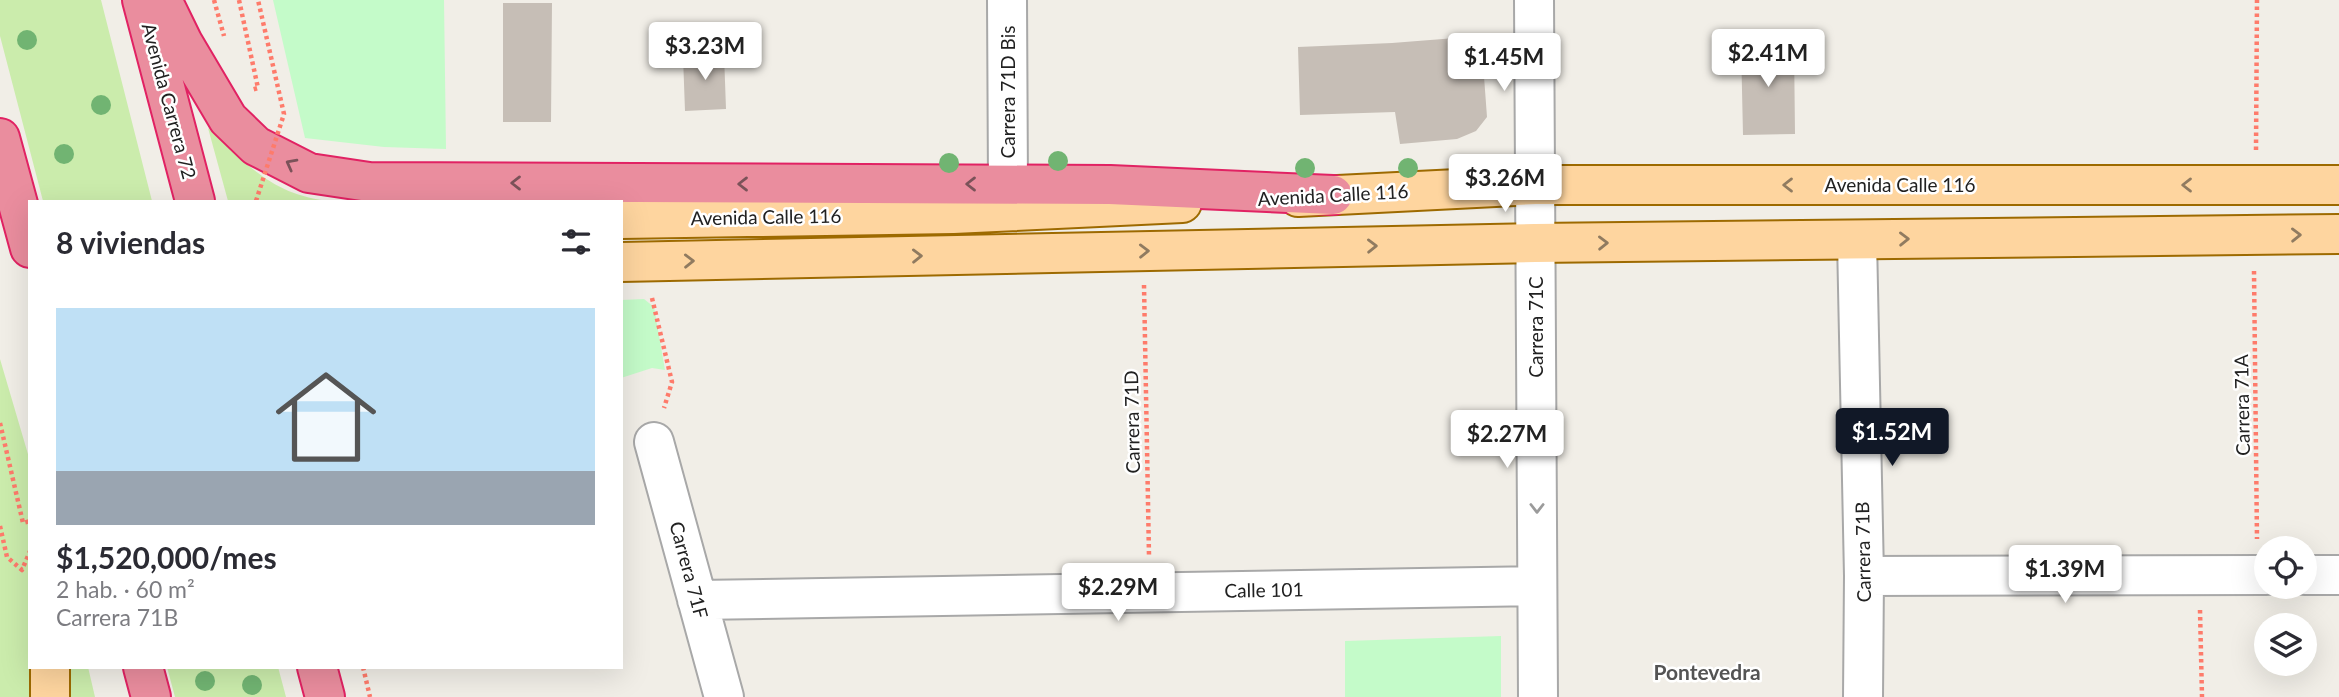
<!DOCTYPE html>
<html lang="es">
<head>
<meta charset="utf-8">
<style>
	body { margin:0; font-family:Lato,sans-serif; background:#f7f7f7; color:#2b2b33; height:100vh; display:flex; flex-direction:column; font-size:26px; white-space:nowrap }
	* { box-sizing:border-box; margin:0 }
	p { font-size:23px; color:#7c7c81 }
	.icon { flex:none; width:38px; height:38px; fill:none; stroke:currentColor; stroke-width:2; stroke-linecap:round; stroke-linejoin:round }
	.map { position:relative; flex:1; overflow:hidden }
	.details { position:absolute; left:28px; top:200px; width:595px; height:469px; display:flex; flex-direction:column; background:#fff; border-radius:0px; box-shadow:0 7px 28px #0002 }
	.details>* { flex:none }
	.fabs { position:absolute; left:2254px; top:536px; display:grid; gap:14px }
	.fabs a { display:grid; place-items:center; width:63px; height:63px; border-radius:50%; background:#fff; box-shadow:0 7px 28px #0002; font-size:35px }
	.price { position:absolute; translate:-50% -60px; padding:0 16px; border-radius:7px; background:#fff; color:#222; font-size:23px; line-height:46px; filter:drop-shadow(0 2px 4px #0008) }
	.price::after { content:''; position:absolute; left:50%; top:42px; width:21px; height:16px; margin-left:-10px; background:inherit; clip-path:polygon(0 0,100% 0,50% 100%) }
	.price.current { background:#111827; color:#fff }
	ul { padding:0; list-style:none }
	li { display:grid; align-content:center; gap:14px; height:371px; padding:0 28px }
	li span { display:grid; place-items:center; height:217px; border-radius:0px; color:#555 }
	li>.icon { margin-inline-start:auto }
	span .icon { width:126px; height:126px; fill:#fffc; stroke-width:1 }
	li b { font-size:30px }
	h2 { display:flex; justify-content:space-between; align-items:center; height:84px; padding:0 28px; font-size:30px }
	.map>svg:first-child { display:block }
</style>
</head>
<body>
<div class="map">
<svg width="2339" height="697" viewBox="0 0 2339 697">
	<rect width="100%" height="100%" fill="#f1eee7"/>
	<path fill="#cbecac" d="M0,0H101L152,201H43L0,36Z
		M208,128C247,165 275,197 332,201H228Z
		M0,359L30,461V667H88L95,697H0Z
		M167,667H278L286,697H175Z"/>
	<path fill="#c4fbc9" d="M273,0H444L446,149L384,147L305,138Z
		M644,299L654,307L665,370L652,368L621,378V300Z
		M1501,636V697H1345V641Z"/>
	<path fill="#c6beb6" d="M503,3H552L551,122H503Z
		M1481,36L1487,117L1476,131L1457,139L1400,144L1395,112L1300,115L1298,47L1392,43Z
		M1794,44L1795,134L1743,135L1741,45Z
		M724,54L726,109L685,111L683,56Z"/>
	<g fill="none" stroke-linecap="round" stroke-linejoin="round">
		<defs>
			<path id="minor" d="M1007,0L1008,185
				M1534,0L1538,697
				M1857,240L1864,576L1863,697
				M654,442L724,697
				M2305,575H2339
				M1864,576L2266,575
				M697,600L1537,586"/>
			<path id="major" d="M1298,197L1535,185H2339
				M621,219L953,214L1182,203
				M621,262L1535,243L2339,234
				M50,697V667"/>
			<path id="highway" d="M142,0L195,201
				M162,0L183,43L228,119L256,146L309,173L369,182L1110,185L1333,195
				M0,138L30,248
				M143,667L151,697
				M317,667L325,697"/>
		</defs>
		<use href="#minor" stroke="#a8a8a8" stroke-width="42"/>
		<use href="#major" stroke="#9d6a00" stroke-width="42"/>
		<use href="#highway" stroke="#e12263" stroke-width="42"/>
		<path stroke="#fe7b6b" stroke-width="4.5" stroke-dasharray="3.5 3.5" stroke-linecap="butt" d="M214,0L224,36
			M239,0L258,88L251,90
			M2256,150L2257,0
			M2254,271L2257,539
			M1144,285L1149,556
			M652,298L672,382L664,408
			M0,423L23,523L30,521
			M0,526L7,557L22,570L30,551
			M2200,610L2202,697
			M363,667L370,697"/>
		<use href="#minor" stroke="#fff" stroke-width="38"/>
		<use href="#major" stroke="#fed59f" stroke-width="38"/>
		<use href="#highway" stroke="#ea8d9e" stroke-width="38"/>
		<path stroke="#fe7b6b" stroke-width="4.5" stroke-dasharray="3.5 3.5" stroke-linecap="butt" d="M256,201L284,114L258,0"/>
	</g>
	<g fill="#71b472">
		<circle cx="27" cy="40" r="10"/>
		<circle cx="101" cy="105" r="10"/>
		<circle cx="64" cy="154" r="10"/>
		<circle cx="1058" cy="161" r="10"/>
		<circle cx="949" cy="163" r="10"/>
		<circle cx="1305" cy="168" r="10"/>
		<circle cx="1408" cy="168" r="10"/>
		<circle cx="205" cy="681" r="10"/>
		<circle cx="252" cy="685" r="10"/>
	</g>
	<defs><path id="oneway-chevron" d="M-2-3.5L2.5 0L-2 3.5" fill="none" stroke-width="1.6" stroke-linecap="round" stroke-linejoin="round" transform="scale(1.75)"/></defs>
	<g stroke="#7b5259">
		<use href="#oneway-chevron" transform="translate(291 164) rotate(-152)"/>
		<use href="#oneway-chevron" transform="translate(516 183) rotate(-180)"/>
		<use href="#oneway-chevron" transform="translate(743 184) rotate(-180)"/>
		<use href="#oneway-chevron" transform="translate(971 184) rotate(-180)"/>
	</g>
	<g stroke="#907b60">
		<use href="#oneway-chevron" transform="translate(1788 185) rotate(-180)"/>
		<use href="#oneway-chevron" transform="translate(2187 185) rotate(-180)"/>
		<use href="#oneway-chevron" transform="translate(2296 235) rotate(-1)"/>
		<use href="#oneway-chevron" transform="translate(1904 239) rotate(-1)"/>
		<use href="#oneway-chevron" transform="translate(1603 243) rotate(-1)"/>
		<use href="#oneway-chevron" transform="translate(1372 246) rotate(-1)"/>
		<use href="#oneway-chevron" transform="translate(1144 251) rotate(-1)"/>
		<use href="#oneway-chevron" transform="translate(917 256) rotate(-1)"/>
		<use href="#oneway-chevron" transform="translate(689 261) rotate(-1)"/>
	</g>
	<use stroke="#9b9b9b" href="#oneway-chevron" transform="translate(1537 508) rotate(90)"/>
	<g text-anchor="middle" stroke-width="5" stroke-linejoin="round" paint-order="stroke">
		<g font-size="19" fill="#212121" stroke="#fff">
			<text transform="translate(1008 92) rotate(-90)" y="7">Carrera 71D Bis</text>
			<text transform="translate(169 101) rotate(75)" y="7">Avenida Carrera 72</text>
			<text x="1900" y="192">Avenida Calle 116</text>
			<text transform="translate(1333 195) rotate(-3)" y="7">Avenida Calle 116</text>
			<text transform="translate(766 217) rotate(-1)" y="7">Avenida Calle 116</text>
			<text transform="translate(1536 327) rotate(-90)" y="7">Carrera 71C</text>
			<text transform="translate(2242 405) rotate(-91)" y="7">Carrera 71A</text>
			<text transform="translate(1132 422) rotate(-91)" y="7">Carrera 71D</text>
			<text transform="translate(1863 552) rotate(-91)" y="7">Carrera 71B</text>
			<text transform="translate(689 570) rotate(75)" y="7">Carrera 71F</text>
			<text transform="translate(1264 590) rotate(-1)" y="7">Calle 101</text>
		</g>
		<g font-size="21" font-weight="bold" fill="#545454" stroke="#fff">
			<text x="1707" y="680">Pontevedra</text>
		</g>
	</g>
</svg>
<div class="fabs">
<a><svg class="icon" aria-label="locate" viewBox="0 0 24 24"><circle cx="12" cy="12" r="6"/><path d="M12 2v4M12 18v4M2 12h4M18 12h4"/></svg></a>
<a><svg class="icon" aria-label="layers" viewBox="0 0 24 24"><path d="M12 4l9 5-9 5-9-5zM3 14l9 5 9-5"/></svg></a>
</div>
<b class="price" style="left:705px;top:82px">$3.23M</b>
<b class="price" style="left:1768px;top:89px">$2.41M</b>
<b class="price" style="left:1504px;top:93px">$1.45M</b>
<b class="price" style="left:1505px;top:214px">$3.26M</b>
<b class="price current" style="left:1892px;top:468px">$1.52M</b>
<b class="price" style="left:1507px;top:470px">$2.27M</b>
<b class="price" style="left:2065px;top:605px">$1.39M</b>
<b class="price" style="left:1118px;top:623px">$2.29M</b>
<section class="details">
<h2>8 viviendas<svg class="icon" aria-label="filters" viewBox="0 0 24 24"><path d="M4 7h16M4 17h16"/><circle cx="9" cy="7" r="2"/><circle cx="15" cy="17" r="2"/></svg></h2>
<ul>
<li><span style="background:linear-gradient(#bfe0f5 75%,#9aa5b1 0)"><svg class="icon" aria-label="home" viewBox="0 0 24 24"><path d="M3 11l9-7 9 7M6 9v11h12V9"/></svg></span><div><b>$1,520,000/mes</b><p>2 hab. · 60 m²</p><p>Carrera 71B</p></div></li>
</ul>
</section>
</div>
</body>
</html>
